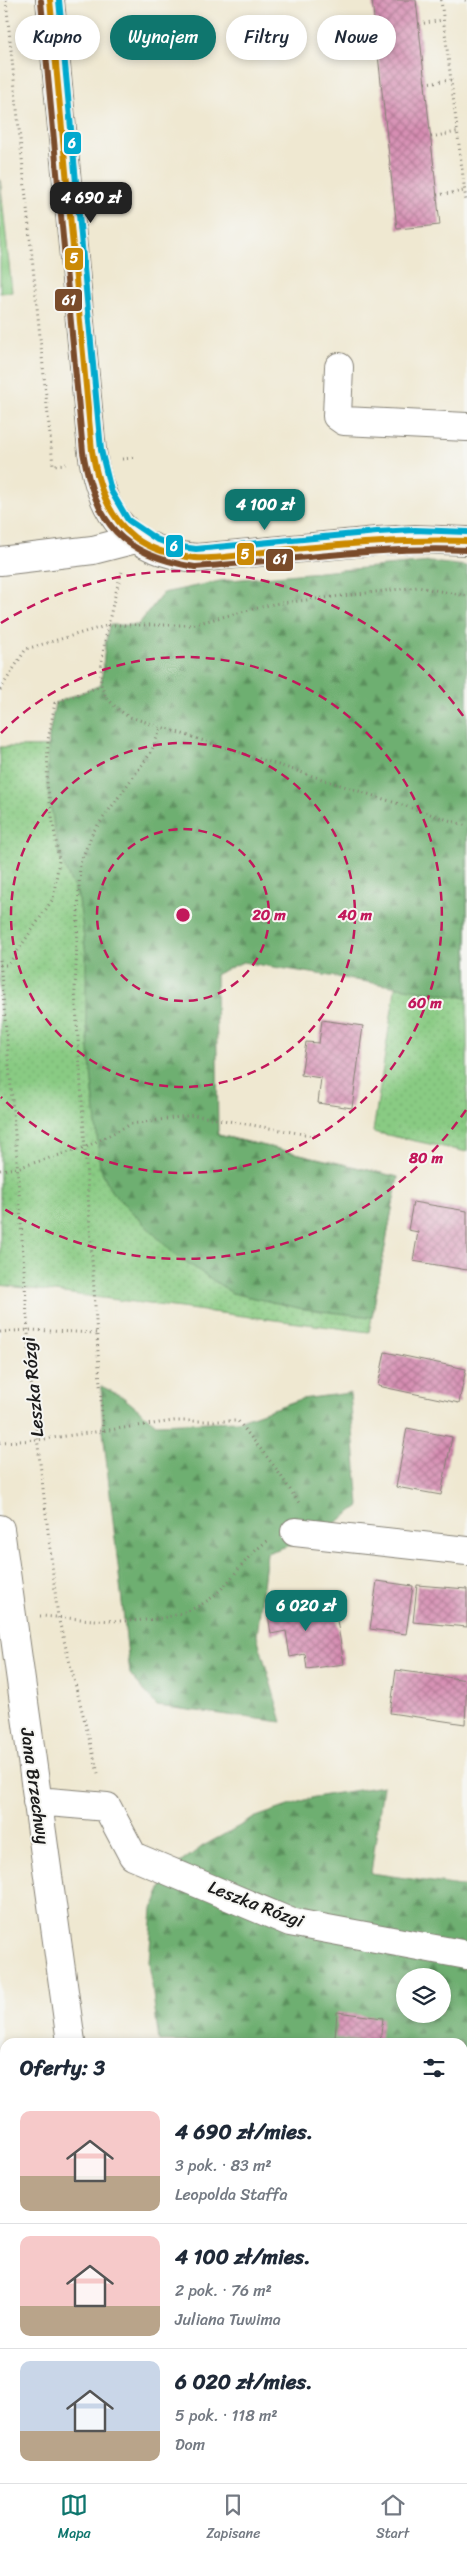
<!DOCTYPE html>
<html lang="pl">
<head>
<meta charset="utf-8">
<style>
	body { margin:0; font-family:Sriracha,sans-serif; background:#f2f2f3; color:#1f2937; height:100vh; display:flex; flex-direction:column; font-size:19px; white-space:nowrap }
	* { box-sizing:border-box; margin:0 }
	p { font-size:16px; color:#747a83 }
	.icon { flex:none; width:28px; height:28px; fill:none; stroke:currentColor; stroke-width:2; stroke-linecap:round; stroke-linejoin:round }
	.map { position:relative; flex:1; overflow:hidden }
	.side { position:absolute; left:0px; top:2038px; width:468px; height:446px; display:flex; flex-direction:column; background:#fff; border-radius:15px 15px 0 0; box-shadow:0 2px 8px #0003 }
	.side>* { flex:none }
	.top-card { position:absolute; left:15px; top:15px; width:438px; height:45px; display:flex; gap:10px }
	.fabs { position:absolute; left:396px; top:1968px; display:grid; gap:10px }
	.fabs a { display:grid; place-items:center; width:55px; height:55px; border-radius:50%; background:#fff; box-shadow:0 2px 8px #0003; font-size:25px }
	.price { position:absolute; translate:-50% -42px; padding:0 11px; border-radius:10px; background:#0f766e; color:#fff; font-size:16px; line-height:32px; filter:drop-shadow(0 1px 2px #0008) }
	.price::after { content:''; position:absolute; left:50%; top:30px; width:15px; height:11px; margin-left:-8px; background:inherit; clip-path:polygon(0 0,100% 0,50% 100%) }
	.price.current { background:#222; color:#fff }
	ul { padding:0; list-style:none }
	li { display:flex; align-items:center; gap:15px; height:125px; padding:0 20px }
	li+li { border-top:1px solid #e0e1e3 }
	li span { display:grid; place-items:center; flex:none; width:140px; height:100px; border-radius:10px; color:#555 }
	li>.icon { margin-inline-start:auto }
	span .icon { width:60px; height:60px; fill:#fffc; stroke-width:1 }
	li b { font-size:21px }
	h2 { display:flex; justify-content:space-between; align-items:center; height:60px; padding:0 20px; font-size:21px }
	.pill { padding:0 18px; border-radius:22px; background:#fff; box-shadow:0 2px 8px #0003; font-size:18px; line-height:45px }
	.pill.current { background:#0f766e; color:#fff }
	.dock { display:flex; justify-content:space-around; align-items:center; height:70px; border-top:1px solid #e0e1e3; background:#fff; font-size:14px; color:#747a83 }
	.dock a { display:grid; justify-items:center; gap:2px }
	.dock .current { color:#0f766e }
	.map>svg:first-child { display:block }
</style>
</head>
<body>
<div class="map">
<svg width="467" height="2483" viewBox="0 0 467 2483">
	<defs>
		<pattern id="grass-dots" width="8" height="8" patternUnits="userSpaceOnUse" patternTransform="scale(1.25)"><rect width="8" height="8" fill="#89cb83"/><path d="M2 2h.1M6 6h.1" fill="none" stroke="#76ae71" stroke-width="1.8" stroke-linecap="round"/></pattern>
		<pattern id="forest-firs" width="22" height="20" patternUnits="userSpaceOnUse" patternTransform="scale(1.25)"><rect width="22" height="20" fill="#6eaf71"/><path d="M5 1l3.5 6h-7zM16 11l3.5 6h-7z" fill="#5a8e5c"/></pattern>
		<pattern id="water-waves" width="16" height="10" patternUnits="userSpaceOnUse" patternTransform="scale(1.25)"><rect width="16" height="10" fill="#54bdd2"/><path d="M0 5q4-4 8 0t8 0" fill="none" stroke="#4599aa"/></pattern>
		<pattern id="building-cross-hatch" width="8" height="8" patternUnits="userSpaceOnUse" patternTransform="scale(1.25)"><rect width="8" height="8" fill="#d68db2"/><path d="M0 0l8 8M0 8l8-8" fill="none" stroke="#ad7290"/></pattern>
	</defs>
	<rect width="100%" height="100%" fill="#f6f6f2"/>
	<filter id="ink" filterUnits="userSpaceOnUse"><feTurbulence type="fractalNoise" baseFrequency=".02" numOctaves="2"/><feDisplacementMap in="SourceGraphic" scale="10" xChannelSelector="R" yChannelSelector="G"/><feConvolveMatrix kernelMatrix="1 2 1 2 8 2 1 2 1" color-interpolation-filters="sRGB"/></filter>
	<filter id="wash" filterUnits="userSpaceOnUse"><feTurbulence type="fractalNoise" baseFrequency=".0096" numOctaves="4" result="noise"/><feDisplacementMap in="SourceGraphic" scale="20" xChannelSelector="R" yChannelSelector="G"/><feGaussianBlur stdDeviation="1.12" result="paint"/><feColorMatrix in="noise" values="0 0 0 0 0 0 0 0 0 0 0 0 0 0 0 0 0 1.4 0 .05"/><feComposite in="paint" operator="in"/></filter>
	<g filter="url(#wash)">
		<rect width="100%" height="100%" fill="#efe8d1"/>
		<path fill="url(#grass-dots)" stroke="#527450" d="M114,746L467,828V1152L373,1132L396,983L201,947L210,1133L398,1177L369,1332L0,1285V747Z"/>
		<path fill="url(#forest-firs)" stroke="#456646" fill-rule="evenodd" d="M430,562L467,566V998L243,962L216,974L218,1135L398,1177L372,1317L303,1309L232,1293L174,1254L111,1191L100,1167L86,1018V955L79,900L59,855L47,784L49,735L55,703L101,685L105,646L109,625H138L163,593L220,581Z
			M101,1386L123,1397L156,1424L238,1421L301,1399L350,1393L359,1506L319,1535L267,1553L257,1636L282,1722L157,1706L130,1674L103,1431Z
			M383,1786L371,1873L467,1887V2483H210L209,2479H462V2042H159L149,1962L153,1908L169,1871L203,1846L256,1817L314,1797ZM405,1976H442V2014H405Z"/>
		<path fill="#89cb83" stroke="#527450" d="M0,179L12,292L0,293Z"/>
		<path fill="url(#water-waves)" stroke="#386c77" d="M0,2454L5,2457V2479H48L56,2483H0Z"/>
		<g id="blocks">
			<path fill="url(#building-cross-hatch)" d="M372,0H416L440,225L397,229Z
				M322,1020L363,1026L352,1108L318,1103L321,1078L301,1075L306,1042L319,1043Z
				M413,1202L467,1211V1270L413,1261L418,1232L408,1230Z
				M385,1352L466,1369L459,1403L378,1386Z
				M407,1428L452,1437L441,1495L396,1487Z
				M377,1581L413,1586L406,1634L370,1629Z
				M417,1585L467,1589V1627L413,1622Z
				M303,1595L306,1619L336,1614L344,1664L307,1669L305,1654L290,1657L286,1631L271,1634L266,1601Z
				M396,1670L467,1680L465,1724L390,1713Z
				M337,2012L383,2018L380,2042L335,2038Z"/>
		</g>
	</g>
	<g filter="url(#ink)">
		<use href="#blocks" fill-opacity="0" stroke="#868276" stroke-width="1"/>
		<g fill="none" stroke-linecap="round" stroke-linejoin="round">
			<defs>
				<path id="minor" d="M50,0L92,451C101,516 128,551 196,558L377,541L415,539L467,541
					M339,367L337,416L344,421L467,427
					M0,561L93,550L136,539
					M0,1529L71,2042
					M295,1532L467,1551
					M37,1801L107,1807L133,1856L290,1922L467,1955
					M131,2479V2483"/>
			</defs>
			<use href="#minor" stroke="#868276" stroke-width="30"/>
			<path stroke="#868276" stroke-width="3" stroke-dasharray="1 4" stroke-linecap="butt" d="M6,0L53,465L66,464
				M441,0L466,201
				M465,0L467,1
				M419,24L443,20
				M425,83L451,80
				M431,137L457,132
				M437,195L464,191
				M122,459L133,458
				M122,572C115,591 96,669 102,687C106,701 116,707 127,716L467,826
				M0,690L26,649L109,625H191L273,604L418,587L467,596
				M0,960L16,1146L32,1394L58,1617L99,1777
				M0,965H8L53,899L59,861L47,784L48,740L55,703L101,686
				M0,1170L17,1168L86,1147L131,1124L194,1115L315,1136
				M0,1332L28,1330L97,1333
				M103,1431L75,991L80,863L93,832L150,754L161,728
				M0,1442L37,1440L174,1421H238L275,1467L299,1503
				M40,1616C94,1619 172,1633 216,1594C235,1577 247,1554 269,1540"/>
			<use href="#minor" stroke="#fff" stroke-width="28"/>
			<defs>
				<path id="bus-1" d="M50,0L92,451C98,484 107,516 134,537C151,550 174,556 195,558C219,560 256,552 282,550C344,544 404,539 467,541"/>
				<path id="bus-2" d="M41,1L83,452C96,524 121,555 195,567C286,561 375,546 467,550"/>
				<path id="bus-3" d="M59,0L101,450L111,491L128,520L156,539L174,546L196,549L377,532L415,530L467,532"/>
			</defs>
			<use href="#bus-1" stroke="#f6f6f2" stroke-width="10"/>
			<use href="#bus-2" stroke="#f6f6f2" stroke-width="10"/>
			<use href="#bus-3" stroke="#f6f6f2" stroke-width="10"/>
			<use href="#bus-1" stroke="#cb8a06" stroke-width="6"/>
			<use href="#bus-2" stroke="#7a4b2a" stroke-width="6"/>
			<use href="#bus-3" stroke="#00a9ce" stroke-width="6"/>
		</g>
	</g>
	<g fill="none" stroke="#c2185b" stroke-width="2.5" stroke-dasharray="9 6">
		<circle cx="183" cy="915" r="86"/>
		<circle cx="183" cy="915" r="172"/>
		<path d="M1 733A258 258 0 1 1 1 1097"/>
		<path d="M466 1110A344 344 0 0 1 1 1207M1 623A344 344 0 0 1 466 720"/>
	</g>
	<g text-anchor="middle" stroke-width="4" stroke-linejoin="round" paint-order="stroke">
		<g font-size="18" fill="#1c1c1c" stroke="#f6f6f2">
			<text transform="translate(33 1387) rotate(-95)" y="6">Leszka Rózgi</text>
			<text transform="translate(35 1786) rotate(82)" y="6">Jana Brzechwy</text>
			<text transform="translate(256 1904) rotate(21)" y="6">Leszka Rózgi</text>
		</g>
	</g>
	<circle cx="183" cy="915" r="8" fill="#c2185b" stroke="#f6f6f2" stroke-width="2.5"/>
	<g font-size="15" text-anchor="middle" font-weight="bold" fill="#c2185b" stroke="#f6f6f2" stroke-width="4" stroke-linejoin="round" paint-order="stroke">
		<text x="269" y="920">20 m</text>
		<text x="355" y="920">40 m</text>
		<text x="425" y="1008">60 m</text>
		<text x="426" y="1163">80 m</text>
	</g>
	<g stroke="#f6f6f2" stroke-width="2">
		<rect x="63" y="131" width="19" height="24" rx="5" fill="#00a9ce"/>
		<rect x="64" y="247" width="20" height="24" rx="5" fill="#cb8a06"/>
		<rect x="54" y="288" width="29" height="24" rx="5" fill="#7a4b2a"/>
		<rect x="165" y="534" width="19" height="24" rx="5" fill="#00a9ce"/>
		<rect x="236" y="542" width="19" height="24" rx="5" fill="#cb8a06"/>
		<rect x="265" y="548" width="29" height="24" rx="5" fill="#7a4b2a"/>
	</g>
	<g font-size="14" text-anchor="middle" font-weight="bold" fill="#fff">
		<text x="72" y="148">6</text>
		<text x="74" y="263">5</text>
		<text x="69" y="305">61</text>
		<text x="174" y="551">6</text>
		<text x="245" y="559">5</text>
		<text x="280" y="564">61</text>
	</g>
</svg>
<div class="fabs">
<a><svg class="icon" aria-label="layers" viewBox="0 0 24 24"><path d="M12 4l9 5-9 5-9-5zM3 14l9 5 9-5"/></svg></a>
</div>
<b class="price current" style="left:91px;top:224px">4 690 zł</b>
<b class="price" style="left:265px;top:531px">4 100 zł</b>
<b class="price" style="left:306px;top:1632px">6 020 zł</b>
<div class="top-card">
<a class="pill">Kupno</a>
<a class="pill current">Wynajem</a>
<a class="pill">Filtry</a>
<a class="pill">Nowe</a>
</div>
<section class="side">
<h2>Oferty: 3<svg class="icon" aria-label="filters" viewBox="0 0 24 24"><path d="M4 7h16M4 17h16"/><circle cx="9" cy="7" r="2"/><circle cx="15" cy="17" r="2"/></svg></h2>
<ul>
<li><span style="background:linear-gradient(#f6c9c9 65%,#b9a48a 0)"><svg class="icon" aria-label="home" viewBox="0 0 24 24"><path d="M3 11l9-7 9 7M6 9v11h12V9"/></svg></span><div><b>4 690 zł/mies.</b><p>3 pok. · 83 m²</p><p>Leopolda Staffa</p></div></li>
<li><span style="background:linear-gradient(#f6c9c9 70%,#b9a48a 0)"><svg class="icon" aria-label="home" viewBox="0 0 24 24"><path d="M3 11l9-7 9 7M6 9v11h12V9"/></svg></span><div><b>4 100 zł/mies.</b><p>2 pok. · 76 m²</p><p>Juliana Tuwima</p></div></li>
<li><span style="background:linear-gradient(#c9d6e8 70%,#b9a48a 0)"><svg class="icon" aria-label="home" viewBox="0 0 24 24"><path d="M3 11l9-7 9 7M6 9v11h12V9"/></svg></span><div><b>6 020 zł/mies.</b><p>5 pok. · 118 m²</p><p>Dom</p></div></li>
</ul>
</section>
</div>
<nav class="dock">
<a class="current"><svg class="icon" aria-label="map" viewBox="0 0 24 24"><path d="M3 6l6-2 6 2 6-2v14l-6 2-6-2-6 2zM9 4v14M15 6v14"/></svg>Mapa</a>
<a><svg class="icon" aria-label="saved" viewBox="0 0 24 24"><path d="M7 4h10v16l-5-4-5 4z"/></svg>Zapisane</a>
<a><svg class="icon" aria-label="home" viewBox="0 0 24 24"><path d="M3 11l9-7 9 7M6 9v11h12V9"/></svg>Start</a>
</nav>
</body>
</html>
